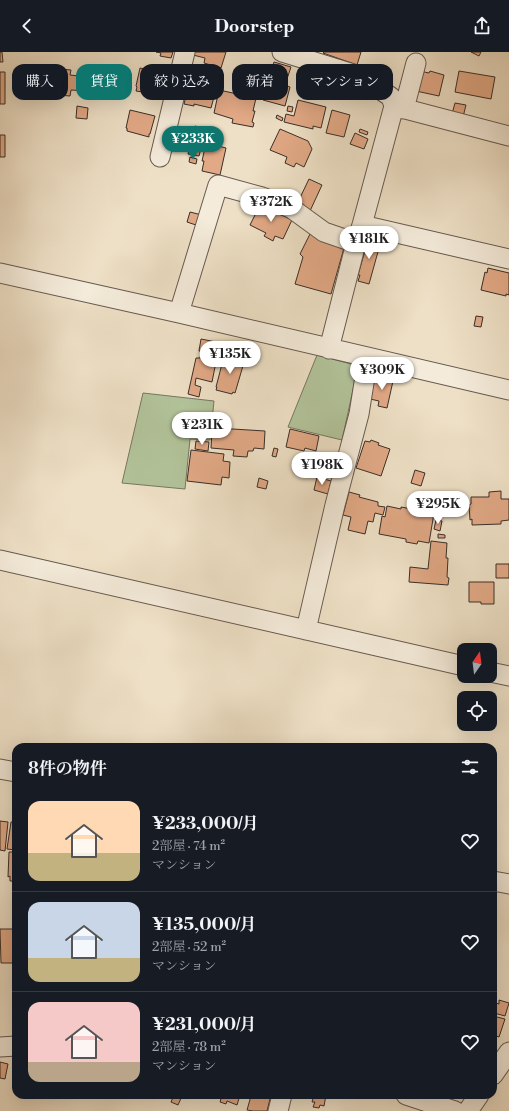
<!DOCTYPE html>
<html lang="ja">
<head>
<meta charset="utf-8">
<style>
	body { margin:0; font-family:"Libre Bodoni","Noto Serif JP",serif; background:#242831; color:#f1f3f6; height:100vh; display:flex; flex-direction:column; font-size:15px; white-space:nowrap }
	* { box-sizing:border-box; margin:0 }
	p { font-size:13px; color:#9ea1a6 }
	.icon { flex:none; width:22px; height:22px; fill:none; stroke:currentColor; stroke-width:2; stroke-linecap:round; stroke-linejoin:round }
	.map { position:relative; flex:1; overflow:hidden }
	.details { position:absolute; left:12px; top:691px; width:485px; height:356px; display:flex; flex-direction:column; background:#171b24; border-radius:12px; box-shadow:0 4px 16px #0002 }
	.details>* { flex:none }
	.hud { position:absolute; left:12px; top:12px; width:485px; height:36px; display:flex; gap:8px }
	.needle { width:26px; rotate:14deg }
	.fabs { position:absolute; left:457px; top:591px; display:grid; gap:8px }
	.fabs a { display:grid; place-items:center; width:40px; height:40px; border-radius:8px; background:#171b24; box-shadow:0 4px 16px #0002; font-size:20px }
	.price { position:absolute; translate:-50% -34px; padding:0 9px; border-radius:14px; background:#fff; color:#222; font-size:13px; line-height:26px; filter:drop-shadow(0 1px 2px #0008) }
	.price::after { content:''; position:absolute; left:50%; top:24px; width:12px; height:9px; margin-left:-6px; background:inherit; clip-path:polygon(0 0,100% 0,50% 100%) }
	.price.active { background:#0f766e; color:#fff }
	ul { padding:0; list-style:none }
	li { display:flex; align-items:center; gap:12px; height:100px; padding:0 16px }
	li+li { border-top:1px solid #363941 }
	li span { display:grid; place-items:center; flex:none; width:112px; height:80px; border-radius:12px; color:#555 }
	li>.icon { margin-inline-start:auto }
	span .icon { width:48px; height:48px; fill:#fffc; stroke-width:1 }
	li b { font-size:17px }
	h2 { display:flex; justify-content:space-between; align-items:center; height:48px; padding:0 16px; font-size:17px }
	.chip { padding:0 14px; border-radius:12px; background:#171b24; box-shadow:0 4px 16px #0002; font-size:14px; line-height:36px }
	.chip.active { background:#0f766e; color:#fff }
	header { display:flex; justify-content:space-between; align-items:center; height:52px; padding:0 16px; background:#171b24; font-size:18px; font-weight:700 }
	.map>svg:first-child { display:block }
</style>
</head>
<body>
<header><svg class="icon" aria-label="back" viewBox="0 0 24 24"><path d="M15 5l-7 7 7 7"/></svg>Doorstep<svg class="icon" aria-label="share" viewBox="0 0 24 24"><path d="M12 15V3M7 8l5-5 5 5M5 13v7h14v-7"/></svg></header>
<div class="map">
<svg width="509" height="1059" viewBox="0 0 509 1059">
	<rect width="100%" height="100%" fill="#eee0c6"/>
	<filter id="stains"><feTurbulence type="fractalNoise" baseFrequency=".005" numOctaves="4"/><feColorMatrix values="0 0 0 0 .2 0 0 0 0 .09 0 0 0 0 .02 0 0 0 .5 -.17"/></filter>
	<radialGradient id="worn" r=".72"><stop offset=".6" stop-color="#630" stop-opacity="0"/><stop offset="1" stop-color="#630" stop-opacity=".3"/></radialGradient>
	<path fill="#b2c39a" stroke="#767861" d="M317,303L351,312L356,324L342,388L288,375Z
		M143,341L214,349L210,388L190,387L185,437L122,431Z"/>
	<path fill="#e2a986" stroke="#3a2e28" d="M0,0H2L3,10H0Z
		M156,0H173L171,6L160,4L161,1Z
		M194,0H226L221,16L204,11L205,6L193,3Z
		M324,0H361L357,13L323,1Z
		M471,0H481L479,4Z
		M274,10L291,15L285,33L290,35L285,54L263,48Z
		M38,15L71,18L70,23L88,25L87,39L71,38L70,44L45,42V40L32,38L34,17L37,18Z
		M140,16L167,22L162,41L160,40L159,44L151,42L152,38L144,36L143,40L136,39L137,35L136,34Z
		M309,18L334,25L331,36L328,35L326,44L303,38L304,34H301L304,21L308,22Z
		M420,19L429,21L430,19L444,23L439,44L416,39Z
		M459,19L495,25L491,47L455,40Z
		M0,20H5V52H0Z
		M190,29L202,32V30L217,34L211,56L194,52V54L184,52Z
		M219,38L256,46L253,59H255L252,70L254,71L253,75L232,71L233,67L214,61Z
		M298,48L326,55L321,76L313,74V77L284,70L286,62L294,64Z
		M455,51L466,53L463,65L452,62Z
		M77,54L88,56L87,67L76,66Z
		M288,54L293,55L292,60L287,59Z
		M130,58L155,64L150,82H149V85L127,79V76H126Z
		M332,58L350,63L344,85L326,81Z
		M277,63L283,66L282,69L276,66Z
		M195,74L206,77L199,104L188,102L190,94L175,90L179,75L194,78Z
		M280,77L308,89L312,97L304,115L296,111L294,115L285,111L287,105L270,98Z
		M360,77L368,80L367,83L359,80Z
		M355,81L368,87L364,97L350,92Z
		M0,83H5V105H0Z
		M206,91L226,96L220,123L202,119L204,109H202Z
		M190,105L197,107L196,112L189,110Z
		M309,127L322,133L310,159L297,152Z
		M260,153L292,168L283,187L275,184L273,189L264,184L266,181L250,173Z
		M190,160L202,163L199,174L187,170Z
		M311,180L344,196L331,242L295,232L303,205L300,202Z
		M369,185L381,189L369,232L358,229L360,223H358Z
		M488,216L509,221V243L506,242V244L481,238L485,220L487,221Z
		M476,264L483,265L481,275L474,274Z
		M201,287L221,291L219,303L199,299Z
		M224,290L229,292L225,309H222L223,306H220Z
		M201,302L214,305L213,309L216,310L212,330L196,326L195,333L201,335L199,345L188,342L196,306H200Z
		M234,304L245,307L235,341L233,340L232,342L216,338L217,335H216L222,312L226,313L228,307L233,308Z
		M375,325L393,329L387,356L378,354L379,349L370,347Z
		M216,376L265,379L264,397L254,396L253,399H248L247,405L233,404L234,398L211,396L212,379H216Z
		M290,377L319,384L316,399L305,396L304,399L286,395Z
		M371,388L379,391L378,393L390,397L381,424L356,416L365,389L370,390Z
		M196,389L209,390L208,399L195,397Z
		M274,396L278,397L276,405L272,404Z
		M191,398L224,402L223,409L230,410L229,426L222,425L221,433L187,429Z
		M415,418L425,421L421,434L411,431Z
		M317,425L331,429L328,442L314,438Z
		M259,426L268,429L266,437L257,435Z
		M501,439V447H509V468L501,469V472L472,473V467L470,468L469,453L471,452V445H489V440Z
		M349,440L360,443L359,445L378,450V454L385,455L383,463L375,461L373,470L368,469L365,482L348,478L351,465L343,463Z
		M387,454L401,457V455L434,461L429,491L418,489L417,492L406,490V487L379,482L382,464L385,465Z
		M436,468L442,469L440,479L434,477Z
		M438,482L445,483V486H438Z
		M431,489L447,491L446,506H448L447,525L449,526L448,533L409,530L410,515L428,517Z
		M496,512H509V526H496Z
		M469,530H494V552H481V550H469Z
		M0,769L8,770L5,799L0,798Z
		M11,770H16V798L7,797Z
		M9,800H16V829H10V824L8,825Z
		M0,877H16V900H13V911H1Z
		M499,948L509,951L505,964L494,961L496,951L499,952Z
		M493,964L505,967L499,985L493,983Z
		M0,1010L8,1012L5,1027L0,1026Z
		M174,1043H178L182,1044L178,1053L171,1050Z
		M210,1043H240L237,1053L227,1049L226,1052L220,1050L221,1047Z
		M245,1043H271L267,1059H253L247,1058L251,1044Z
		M314,1043H326L324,1054L320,1053L319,1056L313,1055L315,1050H312Z"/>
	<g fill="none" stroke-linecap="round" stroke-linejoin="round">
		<defs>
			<path id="minor" d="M282,0L360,24L391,45L394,54L362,173L356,191L329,297
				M394,54L509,84
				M404,57L416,11
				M160,105L185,0
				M362,173L509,207
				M0,221L179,261L509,338
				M179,261L218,133L262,145L291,156L324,180L356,191
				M0,508L464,614
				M306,578L335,453L359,362L368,306
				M490,620L509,624
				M0,717L16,720
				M493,829L509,832
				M0,995L16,994
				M493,1023L509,1000
				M406,1043L455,1059
				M278,1059L282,1043
				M468,1059L479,1043"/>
		</defs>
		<use href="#minor" stroke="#675a50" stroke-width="21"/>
		<use href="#minor" stroke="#f4ebda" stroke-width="19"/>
	</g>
	<rect width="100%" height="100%" filter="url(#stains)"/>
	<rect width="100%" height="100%" fill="url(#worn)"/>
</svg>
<div class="fabs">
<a><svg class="needle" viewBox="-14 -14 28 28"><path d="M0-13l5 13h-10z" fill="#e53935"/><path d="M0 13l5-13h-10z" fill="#9ea1a6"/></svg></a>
<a><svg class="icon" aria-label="locate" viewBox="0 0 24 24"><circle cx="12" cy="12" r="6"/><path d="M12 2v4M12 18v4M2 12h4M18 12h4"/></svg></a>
</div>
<b class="price active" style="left:193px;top:108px">¥233K</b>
<b class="price" style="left:271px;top:171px">¥372K</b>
<b class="price" style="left:369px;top:208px">¥181K</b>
<b class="price" style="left:230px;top:323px">¥135K</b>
<b class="price" style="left:382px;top:339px">¥309K</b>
<b class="price" style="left:202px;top:394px">¥231K</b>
<b class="price" style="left:322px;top:434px">¥198K</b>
<b class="price" style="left:438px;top:473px">¥295K</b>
<div class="hud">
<a class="chip">購入</a>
<a class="chip active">賃貸</a>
<a class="chip">絞り込み</a>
<a class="chip">新着</a>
<a class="chip">マンション</a>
</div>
<section class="details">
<h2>8件の物件<svg class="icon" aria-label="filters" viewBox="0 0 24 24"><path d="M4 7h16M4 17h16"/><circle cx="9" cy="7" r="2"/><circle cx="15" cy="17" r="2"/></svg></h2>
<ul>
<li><span style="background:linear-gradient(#ffd9b3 65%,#c2b280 0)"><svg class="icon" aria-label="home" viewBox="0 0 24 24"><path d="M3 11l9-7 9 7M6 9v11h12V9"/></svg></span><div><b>¥233,000/月</b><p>2部屋 · 74 m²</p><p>マンション</p></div><svg class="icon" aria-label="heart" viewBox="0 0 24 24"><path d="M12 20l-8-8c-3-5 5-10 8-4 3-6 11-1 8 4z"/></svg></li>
<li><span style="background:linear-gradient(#c9d6e8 70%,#c2b280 0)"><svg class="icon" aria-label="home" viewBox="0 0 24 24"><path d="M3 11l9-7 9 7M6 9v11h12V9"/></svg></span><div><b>¥135,000/月</b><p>2部屋 · 52 m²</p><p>マンション</p></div><svg class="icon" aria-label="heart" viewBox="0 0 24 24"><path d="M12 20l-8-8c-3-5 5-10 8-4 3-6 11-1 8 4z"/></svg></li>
<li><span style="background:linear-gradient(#f6c9c9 75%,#b9a48a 0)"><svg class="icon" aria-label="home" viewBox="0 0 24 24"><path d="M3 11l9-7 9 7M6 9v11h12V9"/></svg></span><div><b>¥231,000/月</b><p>2部屋 · 78 m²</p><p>マンション</p></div><svg class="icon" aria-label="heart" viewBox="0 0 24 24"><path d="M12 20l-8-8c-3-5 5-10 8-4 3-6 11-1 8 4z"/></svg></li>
</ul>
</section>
</div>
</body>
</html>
